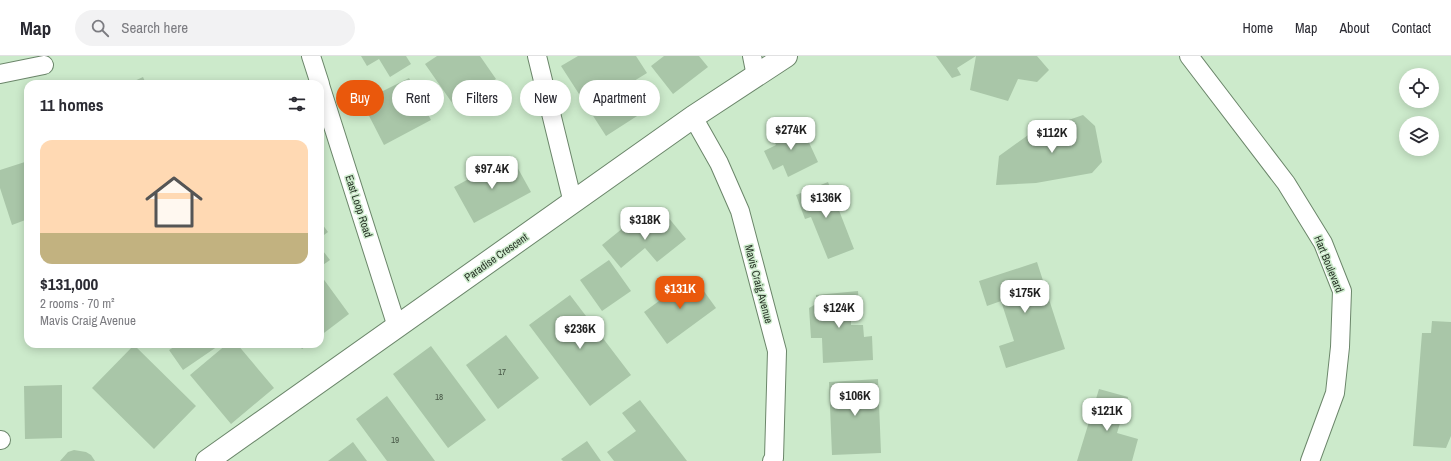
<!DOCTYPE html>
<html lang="en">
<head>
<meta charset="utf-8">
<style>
	body { margin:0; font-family:"Archivo Narrow",sans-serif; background:#f2f2f3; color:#2b2b33; height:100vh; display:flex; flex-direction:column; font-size:15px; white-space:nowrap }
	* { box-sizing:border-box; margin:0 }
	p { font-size:13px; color:#7c7c81 }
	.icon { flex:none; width:22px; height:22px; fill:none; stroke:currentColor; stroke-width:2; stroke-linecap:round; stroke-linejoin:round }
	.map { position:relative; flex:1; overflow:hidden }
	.side { position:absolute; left:24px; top:24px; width:300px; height:268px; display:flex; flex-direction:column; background:#fff; border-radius:12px; box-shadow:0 2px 10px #0003 }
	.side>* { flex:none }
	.top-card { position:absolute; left:336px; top:24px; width:380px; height:36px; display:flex; gap:8px }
	.controls { position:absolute; left:1399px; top:12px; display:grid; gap:8px }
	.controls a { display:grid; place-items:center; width:40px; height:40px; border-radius:50%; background:#fff; box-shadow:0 2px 10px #0003; font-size:20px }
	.price { position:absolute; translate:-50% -34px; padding:0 9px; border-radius:8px; background:#fff; color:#222; font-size:13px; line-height:26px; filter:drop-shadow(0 1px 2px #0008) }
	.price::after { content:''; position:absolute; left:50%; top:24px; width:12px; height:9px; margin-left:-6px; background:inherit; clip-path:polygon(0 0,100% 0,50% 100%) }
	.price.current { background:#ea580c; color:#fff }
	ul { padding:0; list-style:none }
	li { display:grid; align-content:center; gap:8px; height:212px; padding:0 16px }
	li+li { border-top:1px solid #e1e1e2 }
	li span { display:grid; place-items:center; height:124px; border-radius:12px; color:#555 }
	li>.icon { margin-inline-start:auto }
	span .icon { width:72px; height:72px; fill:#fffc; stroke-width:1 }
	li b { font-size:17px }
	h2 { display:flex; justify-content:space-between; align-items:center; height:48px; padding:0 16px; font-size:17px }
	.pill { padding:0 14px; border-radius:18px; background:#fff; box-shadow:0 2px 10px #0003; font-size:14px; line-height:36px }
	.pill.current { background:#ea580c; color:#fff }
	header { display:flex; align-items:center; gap:24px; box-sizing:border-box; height:56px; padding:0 20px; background:#fff; border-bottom:1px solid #e1e1e2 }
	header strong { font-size:19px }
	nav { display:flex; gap:22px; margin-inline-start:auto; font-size:14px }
	.search { width:280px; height:36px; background:#f2f2f3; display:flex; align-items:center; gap:10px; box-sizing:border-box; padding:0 14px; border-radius:22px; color:#7c7c81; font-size:15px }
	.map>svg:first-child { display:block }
</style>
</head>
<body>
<header>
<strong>Map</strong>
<div class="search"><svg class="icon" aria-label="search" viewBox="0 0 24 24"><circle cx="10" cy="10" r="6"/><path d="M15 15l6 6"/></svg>Search here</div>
<nav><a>Home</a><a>Map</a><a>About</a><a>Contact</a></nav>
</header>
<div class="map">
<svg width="1451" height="405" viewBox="0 0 1451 405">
	<rect width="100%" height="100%" fill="#cceacb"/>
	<path fill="#a9c6a8" d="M361,0H406L411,8L390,21L379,3L367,10Z
		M437,0H480L496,23L455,51L425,8Z
		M578,0H636L647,17L634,25L651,51L606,80L561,10Z
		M664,0H699L708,11L673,38L651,10Z
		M936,0H1037L1049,14L1037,26L1018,23L1008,45L970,34L976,0L957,12L961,19L952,22Z
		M143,21L146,28H128Z
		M409,22L431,64L384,89L365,52L380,44L377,38Z
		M1083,59L1095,70L1102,106L1092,117L1036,127L996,129L999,100L1031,77Z
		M800,67L818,106L788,121L783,109L773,114L764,95L776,89L772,80Z
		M511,100L531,136L474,167L454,131Z
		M28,105V163L12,169L0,132V114Z
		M828,126L854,193L828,203L811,161L805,163L796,139Z
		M663,155L686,183L657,206L645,192L621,212L602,189L628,168L636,177Z
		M320,165L328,176L320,182Z
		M320,191L330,204L320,211Z
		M609,204L631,235L602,255L580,224Z
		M1037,206L1065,293L1006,312L999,290L1014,285L1001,245L987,250L979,225Z
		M693,220L716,252L667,288L644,256Z
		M322,221L349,258L320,280V223Z
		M858,235L859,248L851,252V269H863L864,281L872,280L873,304L823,307L822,282H811L809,252L816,248V239Z
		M570,239L631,319L590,350L529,269Z
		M1432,265L1451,266V380L1446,392L1413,390L1422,277H1431Z
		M506,279L539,322L498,353L466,309Z
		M179,288H221L183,314L169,294Z
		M227,288H237L274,332L231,368L190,319Z
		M298,288H309L302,293Z
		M134,289L196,350L154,393L92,332Z
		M431,290L486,364L448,392L393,318Z
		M878,323L881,397L832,399L829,326Z
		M62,329V382L25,383L24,330Z
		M1099,333L1128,341L1117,377L1138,383L1132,405H1077Z
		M387,340L435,405H387L356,363Z
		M640,344L687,405H614L607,396L636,375L622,357Z
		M587,385L601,405H563L561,403Z
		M353,386L367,405H328Z
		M74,394L86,396L91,399L95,405H60L68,396Z"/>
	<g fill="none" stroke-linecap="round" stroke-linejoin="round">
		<defs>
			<path id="street" d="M311,0L320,28
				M537,0L573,147
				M752,0L756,20
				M1189,0L1286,127L1323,187L1342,235L1340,291L1335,337L1310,405
				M0,18L44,9
				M320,29L397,271
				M693,61L719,107L740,155L777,295L774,402L772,405
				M0,384H1"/>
			<path id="secondary" d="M207,405L693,61L786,0"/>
		</defs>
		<use href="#street" stroke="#6b866a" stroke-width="20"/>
		<use href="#secondary" stroke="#6b866a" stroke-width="24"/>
		<use href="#street" stroke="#fff" stroke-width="18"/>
		<use href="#secondary" stroke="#fff" stroke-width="22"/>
	</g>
	<g text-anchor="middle" stroke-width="3" stroke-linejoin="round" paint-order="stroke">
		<g font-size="9" fill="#485847">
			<text x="502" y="319">17</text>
			<text x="439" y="344">18</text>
			<text x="395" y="387">19</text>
		</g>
		<g font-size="11" fill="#283327" stroke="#cceacb">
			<text transform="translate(359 150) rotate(72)" y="4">East Loop Road</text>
			<text transform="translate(496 201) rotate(-35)" y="4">Paradise Crescent</text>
			<text transform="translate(1329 208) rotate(68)" y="4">Hart Boulevard</text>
			<text transform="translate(759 228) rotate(75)" y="4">Mavis Craig Avenue</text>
		</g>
	</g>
</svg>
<div class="controls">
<a><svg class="icon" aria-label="locate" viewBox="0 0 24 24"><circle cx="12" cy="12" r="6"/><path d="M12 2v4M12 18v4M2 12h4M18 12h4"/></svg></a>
<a><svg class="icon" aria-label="layers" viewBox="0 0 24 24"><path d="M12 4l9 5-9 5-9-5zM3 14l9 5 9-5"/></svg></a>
</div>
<b class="price" style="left:791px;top:95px">$274K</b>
<b class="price" style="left:1052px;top:98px">$112K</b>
<b class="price" style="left:492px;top:134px">$97.4K</b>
<b class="price" style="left:826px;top:163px">$136K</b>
<b class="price" style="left:645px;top:185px">$318K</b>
<b class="price current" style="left:680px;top:254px">$131K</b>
<b class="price" style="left:1025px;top:258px">$175K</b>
<b class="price" style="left:839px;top:273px">$124K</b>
<b class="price" style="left:580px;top:294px">$236K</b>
<b class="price" style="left:855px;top:361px">$106K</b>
<b class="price" style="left:1107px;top:376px">$121K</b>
<div class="top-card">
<a class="pill current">Buy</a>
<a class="pill">Rent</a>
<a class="pill">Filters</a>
<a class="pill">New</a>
<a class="pill">Apartment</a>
</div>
<section class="side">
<h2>11 homes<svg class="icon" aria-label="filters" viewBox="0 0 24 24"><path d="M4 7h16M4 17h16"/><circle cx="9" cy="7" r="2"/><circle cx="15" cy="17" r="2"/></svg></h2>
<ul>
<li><span style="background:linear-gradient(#ffd9b3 75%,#c2b280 0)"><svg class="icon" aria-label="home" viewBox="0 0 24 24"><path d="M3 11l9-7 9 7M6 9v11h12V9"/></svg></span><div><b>$131,000</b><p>2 rooms · 70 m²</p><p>Mavis Craig Avenue</p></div></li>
</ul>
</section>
</div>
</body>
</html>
